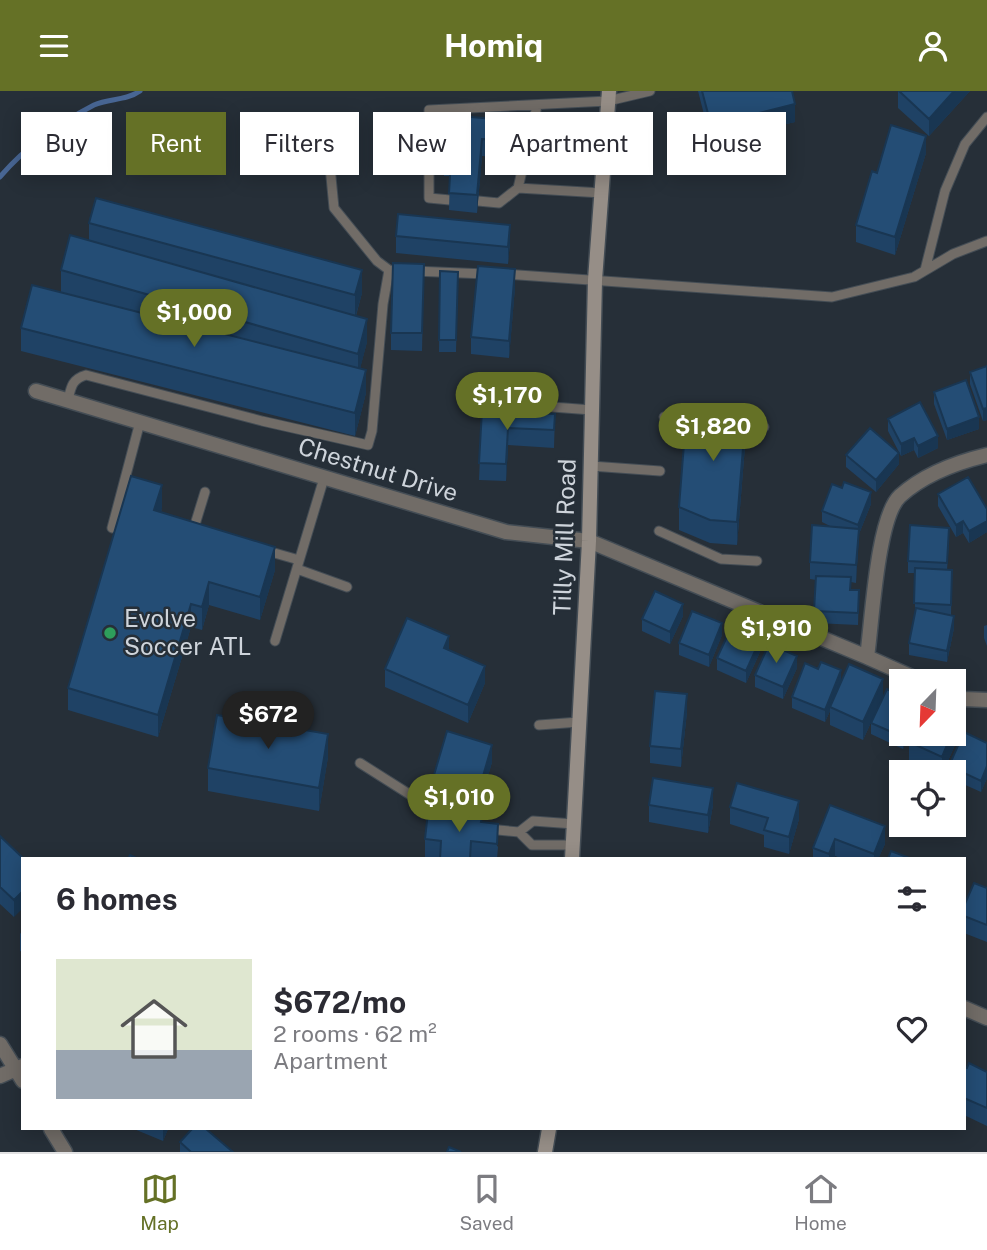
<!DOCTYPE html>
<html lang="en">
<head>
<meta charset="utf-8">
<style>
	body { margin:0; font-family:"Public Sans",sans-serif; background:#f7f7f7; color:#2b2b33; height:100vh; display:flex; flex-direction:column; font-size:26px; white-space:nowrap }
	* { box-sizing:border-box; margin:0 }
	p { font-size:23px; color:#7c7c81 }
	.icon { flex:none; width:38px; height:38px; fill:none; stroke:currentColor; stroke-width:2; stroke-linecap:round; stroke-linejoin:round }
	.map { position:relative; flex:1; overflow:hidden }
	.sheet { position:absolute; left:21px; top:766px; width:945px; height:273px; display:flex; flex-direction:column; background:#fff; border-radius:0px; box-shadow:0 4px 18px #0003 }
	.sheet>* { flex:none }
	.banner { position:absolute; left:21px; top:21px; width:945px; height:63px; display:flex; gap:14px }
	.needle { width:46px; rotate:203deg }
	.controls { position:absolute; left:889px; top:578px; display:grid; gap:14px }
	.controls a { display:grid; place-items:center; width:77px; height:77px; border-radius:0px; background:#fff; box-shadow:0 4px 18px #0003; font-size:35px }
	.price { position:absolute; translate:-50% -60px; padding:0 16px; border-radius:24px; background:#657126; color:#fff; font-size:23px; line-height:46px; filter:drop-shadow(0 2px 4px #0008) }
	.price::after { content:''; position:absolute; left:50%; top:42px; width:21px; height:16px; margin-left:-10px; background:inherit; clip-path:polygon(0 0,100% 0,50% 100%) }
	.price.current { background:#222; color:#fff }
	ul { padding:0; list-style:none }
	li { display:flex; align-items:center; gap:21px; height:175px; padding:0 35px }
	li+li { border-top:2px solid #e1e1e2 }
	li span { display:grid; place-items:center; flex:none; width:196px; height:140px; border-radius:0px; color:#555 }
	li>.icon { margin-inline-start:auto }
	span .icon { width:84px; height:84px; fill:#fffc; stroke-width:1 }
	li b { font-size:30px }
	h2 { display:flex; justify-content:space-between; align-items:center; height:84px; padding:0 35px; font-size:30px }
	.tag { padding:0 24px; border-radius:0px; background:#fff; box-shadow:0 4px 18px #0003; font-size:24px; line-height:63px }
	.tag.current { background:#657126; color:#fff }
	header { display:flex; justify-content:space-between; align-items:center; height:91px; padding:0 35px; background:#657126; color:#fff; font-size:32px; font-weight:700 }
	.tab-bar { display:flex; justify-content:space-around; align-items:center; height:98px; border-top:2px solid #e1e1e2; background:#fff; font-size:19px; color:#7c7c81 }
	.tab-bar a { display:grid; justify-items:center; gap:4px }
	.tab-bar .current { color:#657126 }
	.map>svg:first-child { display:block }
</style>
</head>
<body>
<header><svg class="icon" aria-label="menu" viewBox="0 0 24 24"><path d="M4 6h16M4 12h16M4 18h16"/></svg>Homiq<svg class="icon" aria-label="person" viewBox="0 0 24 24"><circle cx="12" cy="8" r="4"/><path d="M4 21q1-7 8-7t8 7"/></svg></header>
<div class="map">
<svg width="987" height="1061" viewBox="0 0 987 1061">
	<rect width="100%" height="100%" fill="#262f38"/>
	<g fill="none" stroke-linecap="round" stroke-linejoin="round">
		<path stroke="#486694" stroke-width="5" d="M0,86C24,57 61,31 94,14C109,7 126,10 140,0"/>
		<defs>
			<path id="lane" d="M329,65L334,117L377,170L389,179L486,183
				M518,97L602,102
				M450,109L429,107V19L608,10L650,0
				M478,110L499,112L518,97L537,15
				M925,179L945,100L965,53L987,26
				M503,183L832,206L914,186L953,163L987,150
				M68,309C71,296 72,288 86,284L262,330L368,354L372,340L383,213L389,179
				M552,316L592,319
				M664,326L696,329
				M735,333L764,336
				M591,375L660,380
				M112,437L140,331
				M193,440L205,401
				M659,440L721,468L757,470
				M264,459L299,469
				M297,478L347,496
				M275,550L324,387
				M539,634L579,631
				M360,672L420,710
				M488,738L519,741L532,754H573
				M519,741L533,730L574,733"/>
			<path id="street" d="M36,300L506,441L589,450L867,566
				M921,590L867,566C872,532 877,426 900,405C923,384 958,371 987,364
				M954,603L964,608L987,609
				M964,917L987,927
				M0,953L23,990
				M0,985L23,975
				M51,1038L65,1061"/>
			<path id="secondary" d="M572,768L589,450L595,189L609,0
				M545,1061L549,1038"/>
		</defs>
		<use href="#lane" stroke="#444d55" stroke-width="11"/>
		<use href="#street" stroke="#444d55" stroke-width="17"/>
		<use href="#secondary" stroke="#444d55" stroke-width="17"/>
		<use href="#lane" stroke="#716c67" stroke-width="9"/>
		<use href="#street" stroke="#716c67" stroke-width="14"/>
		<use href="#secondary" stroke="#968e87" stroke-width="14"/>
	</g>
	<path fill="#1f4265" d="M698,0H792L795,31L711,51Z
		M898,0H970L929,45L898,17Z
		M447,24L506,46L505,67L482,65L477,122L449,119L450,85H444V67Z
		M926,62L895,164L856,151V134L877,82Z
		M89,132L362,202L356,225L367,251L360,277L366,302L355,345L21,260V237L61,201V179L89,149Z
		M396,145L510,151L508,173L396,162Z
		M424,173L422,260L391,259V242Z
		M440,180L458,181L456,261H439Z
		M515,196L509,267L471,263V246Z
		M987,275V329L983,330L970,293V281Z
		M934,301L979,338L947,349L934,313Z
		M482,319L555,323L554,357L508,354L506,390L479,389Z
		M888,328L938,357L918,367L914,359L901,365L888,340Z
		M746,343L737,454L710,452L679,439V416Z
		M846,364L899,373L876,401L846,376Z
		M938,403L987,418V441L969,452L963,442L956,446L938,415Z
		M871,413L859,443L856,492L851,491V499H859L858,534L814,532L816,489L810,488V471L832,436L822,431V420Z
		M162,417L161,421L275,479L260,529L209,514L202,539L191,536L158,646L68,619V597Z
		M949,449L947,479H952L951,524L954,537L947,571L909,564V552L915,524V482H908V470Z
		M683,525L670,553L642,540V528Z
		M987,534V555L984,547V535Z
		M722,544L709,576L679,564V552Z
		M449,559L485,592L468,632L385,596V578Z
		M760,561L746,592L717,579V567Z
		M797,577L783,608L755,596V584Z
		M841,591L883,605L863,649L830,634V620L825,631L792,617V606Z
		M687,621L681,676L650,672V655Z
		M871,632L910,642L903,658L871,643Z
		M960,643L943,681H935L909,669V651Z
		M987,652V687L981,701L954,689V681H949V675Z
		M328,666L319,720L208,700V677Z
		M492,671L481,710L471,707L469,711L434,701V684Z
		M649,714H713L708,742L649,731Z
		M830,714L885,753L878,768H843L835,765L834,768H813V757Z
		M730,716L799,728L789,763L764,756V744L730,733Z
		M482,731L498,756L497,768H425V748Z
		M0,745L24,768L14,826L0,813Z
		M987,797V851L964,842V825Z
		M23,839V861L20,860V843Z
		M964,976L987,981V1035L964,1024Z
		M134,1038H168L163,1050Z
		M180,1051L233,1061H180Z"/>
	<path fill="#193652" d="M954,0H970L929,45V28Z
		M795,13V31L711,51V34Z
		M506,29V46L505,67V49Z
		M926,45V62L895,164V146Z
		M482,48V65L477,122V104Z
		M510,134V151L508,173V156Z
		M515,178V196L509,267V250Z
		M362,179V202L355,227V204Z
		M367,228V251L358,286V263Z
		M366,279V302L355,345V322Z
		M987,317V329L983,330V318Z
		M746,320V343L737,454V431Z
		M979,326V338L947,349V338Z
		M508,337V354L506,390V373Z
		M938,345V357L918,367V355Z
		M914,347V359L901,365V353Z
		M899,362V373L876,401V389Z
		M162,394V417L154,442V419Z
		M871,401V413L859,443L856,492L858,434Z
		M963,430V442L956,446V434Z
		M987,430V441L969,452V440Z
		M275,456V479L260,529V506Z
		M209,491V514L202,539V516Z
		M191,513V536L158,646V624Z
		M683,513V525L670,553V541Z
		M954,525V537L947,571V560Z
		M722,532V544L709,576V564Z
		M449,545V563L444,557Z
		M760,549V561L746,592V580Z
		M797,565V577L783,608V596Z
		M485,575V592L468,632V614Z
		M841,579V591L830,616V620L825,631V619Z
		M883,588V605L863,649V631Z
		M687,603V621L681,676V658Z
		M960,625V643L943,681H942V666L952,642H954V639Z
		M904,642H910L903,658V646Z
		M328,643V666L319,720V697Z
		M492,654V671L481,710V692Z
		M987,675V687L981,701V690Z
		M471,689V707L469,711V694Z
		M713,697V714L708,742V724Z
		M799,710V728L789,763V746Z
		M885,735V753L878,768H874V763Z
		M835,748V765L834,768H829V763Z
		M23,800V817L14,826V809Z
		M163,1038H168L163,1050Z"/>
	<path fill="#244d75" stroke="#193652" stroke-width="2" d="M702,0H792L795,13L711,34Z
		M899,0H954L929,28Z
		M447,24L506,29L505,49L482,48L477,104L449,102L451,68L444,67Z
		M891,34L926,45L895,146L856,134L872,80L877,82Z
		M96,107L362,179L355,204L89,132Z
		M398,123L510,134L508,156L396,145Z
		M70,144L367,228L358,263L61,179Z
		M393,172L424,173L422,242H391Z
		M478,175L515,178L509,250L471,246Z
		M440,180L458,181L456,249H439Z
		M32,194L366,279L355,322L21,237Z
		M987,275V317L983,318L970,281Z
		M966,289L979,326L947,338L934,301Z
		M920,311L938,345L918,355L914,347L901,353L888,328Z
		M687,315L746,320L737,431L710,429L679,416Z
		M482,319L555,323L554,339L508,337L506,373L479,372Z
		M870,337L899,362L876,389L846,364Z
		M131,385L162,394L154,419L275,456L260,506L209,491L202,516L191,513L158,624L68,597Z
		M968,386L987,418V430L969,440L963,430L956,434L938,403Z
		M844,391L871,401L858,434L822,420L832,393L842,397Z
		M812,434L859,438L856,474L810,471Z
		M910,434L949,437L947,472L908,470Z
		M915,477L952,479L951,514L914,512Z
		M816,485L851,486L850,499H859L858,522L814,520Z
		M655,500L683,513L670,541L642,528Z
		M916,517L954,525L947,560L909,552Z
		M692,520L722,532L709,564L679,552Z
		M407,527L449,545L444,557L485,575L468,614L385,578Z
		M731,537L760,549L746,580L717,567Z
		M769,553L797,565L783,596L755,584Z
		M821,571L841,579L825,619L792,606L805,572L818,578Z
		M849,573L883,588L863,631L830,616Z
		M887,598L901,605V642H904L903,646L871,632Z
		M655,600L687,603L681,658L650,655Z
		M954,623L960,625L954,639Z
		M217,624L328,643L319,697L208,677Z
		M447,640L492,654L481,692L471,689L469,694L434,684Z
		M964,641L987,652V675L981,690L949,675Z
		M913,642H952L942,666L909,651Z
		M653,687L713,697L708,724L649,714Z
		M737,692L799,710L789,746L764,739L768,727L730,716Z
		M830,714L885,735L874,763L835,748L829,763L813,757Z
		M428,721L482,727L481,731L498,733L497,753L471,750L470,768H440L441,750L425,748Z
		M0,745L24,768H23V800L14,809L0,796Z
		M891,760L912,768H888Z
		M130,764L138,768H128Z
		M974,792L987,797V834L964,825V815Z
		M969,972L987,981V1017L964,1007V976L967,977Z
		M192,1038H206L233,1061H191L180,1051Z
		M449,1056L461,1061H447Z"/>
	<circle fill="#2e9e5b" stroke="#262f38" stroke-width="2.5" cx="110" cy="542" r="7"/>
	<g text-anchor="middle" stroke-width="5" stroke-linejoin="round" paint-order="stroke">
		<g font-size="24" fill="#ced4db" stroke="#262f38">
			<text transform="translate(378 379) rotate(17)" y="8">Chestnut Drive</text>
			<text transform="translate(565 446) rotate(-88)" y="8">Tilly Mill Road</text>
		</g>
		<g font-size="24" fill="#ced4db" stroke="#262f38" text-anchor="start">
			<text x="124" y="536">Evolve<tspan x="124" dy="28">Soccer ATL</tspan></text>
		</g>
	</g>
</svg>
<div class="controls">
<a><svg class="needle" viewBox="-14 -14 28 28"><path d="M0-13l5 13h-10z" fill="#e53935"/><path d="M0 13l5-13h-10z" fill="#7c7c81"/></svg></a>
<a><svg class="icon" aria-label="locate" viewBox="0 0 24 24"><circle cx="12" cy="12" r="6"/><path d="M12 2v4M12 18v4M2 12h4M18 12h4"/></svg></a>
</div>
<b class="price" style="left:194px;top:258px">$1,000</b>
<b class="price" style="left:507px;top:341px">$1,170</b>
<b class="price" style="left:713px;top:372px">$1,820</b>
<b class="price" style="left:776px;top:574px">$1,910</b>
<b class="price current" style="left:268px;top:660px">$672</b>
<b class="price" style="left:459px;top:743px">$1,010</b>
<div class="banner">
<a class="tag">Buy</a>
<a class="tag current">Rent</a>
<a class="tag">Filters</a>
<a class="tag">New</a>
<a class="tag">Apartment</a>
<a class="tag">House</a>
</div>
<section class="sheet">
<h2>6 homes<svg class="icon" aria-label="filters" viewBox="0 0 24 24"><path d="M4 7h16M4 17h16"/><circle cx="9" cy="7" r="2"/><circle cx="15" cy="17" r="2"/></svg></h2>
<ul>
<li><span style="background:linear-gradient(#dfe7d0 65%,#9aa5b1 0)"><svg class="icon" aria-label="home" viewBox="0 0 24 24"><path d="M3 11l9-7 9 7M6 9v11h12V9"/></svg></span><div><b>$672/mo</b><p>2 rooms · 62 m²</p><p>Apartment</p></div><svg class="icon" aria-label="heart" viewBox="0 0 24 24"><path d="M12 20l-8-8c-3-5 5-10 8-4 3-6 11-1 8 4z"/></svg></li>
</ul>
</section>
</div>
<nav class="tab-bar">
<a class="current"><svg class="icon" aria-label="map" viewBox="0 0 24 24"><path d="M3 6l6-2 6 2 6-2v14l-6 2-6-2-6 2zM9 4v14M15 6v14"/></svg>Map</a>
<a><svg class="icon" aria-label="saved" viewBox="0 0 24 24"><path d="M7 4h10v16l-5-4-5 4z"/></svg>Saved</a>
<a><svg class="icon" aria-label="home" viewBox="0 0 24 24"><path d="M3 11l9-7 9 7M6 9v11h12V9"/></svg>Home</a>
</nav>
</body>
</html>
